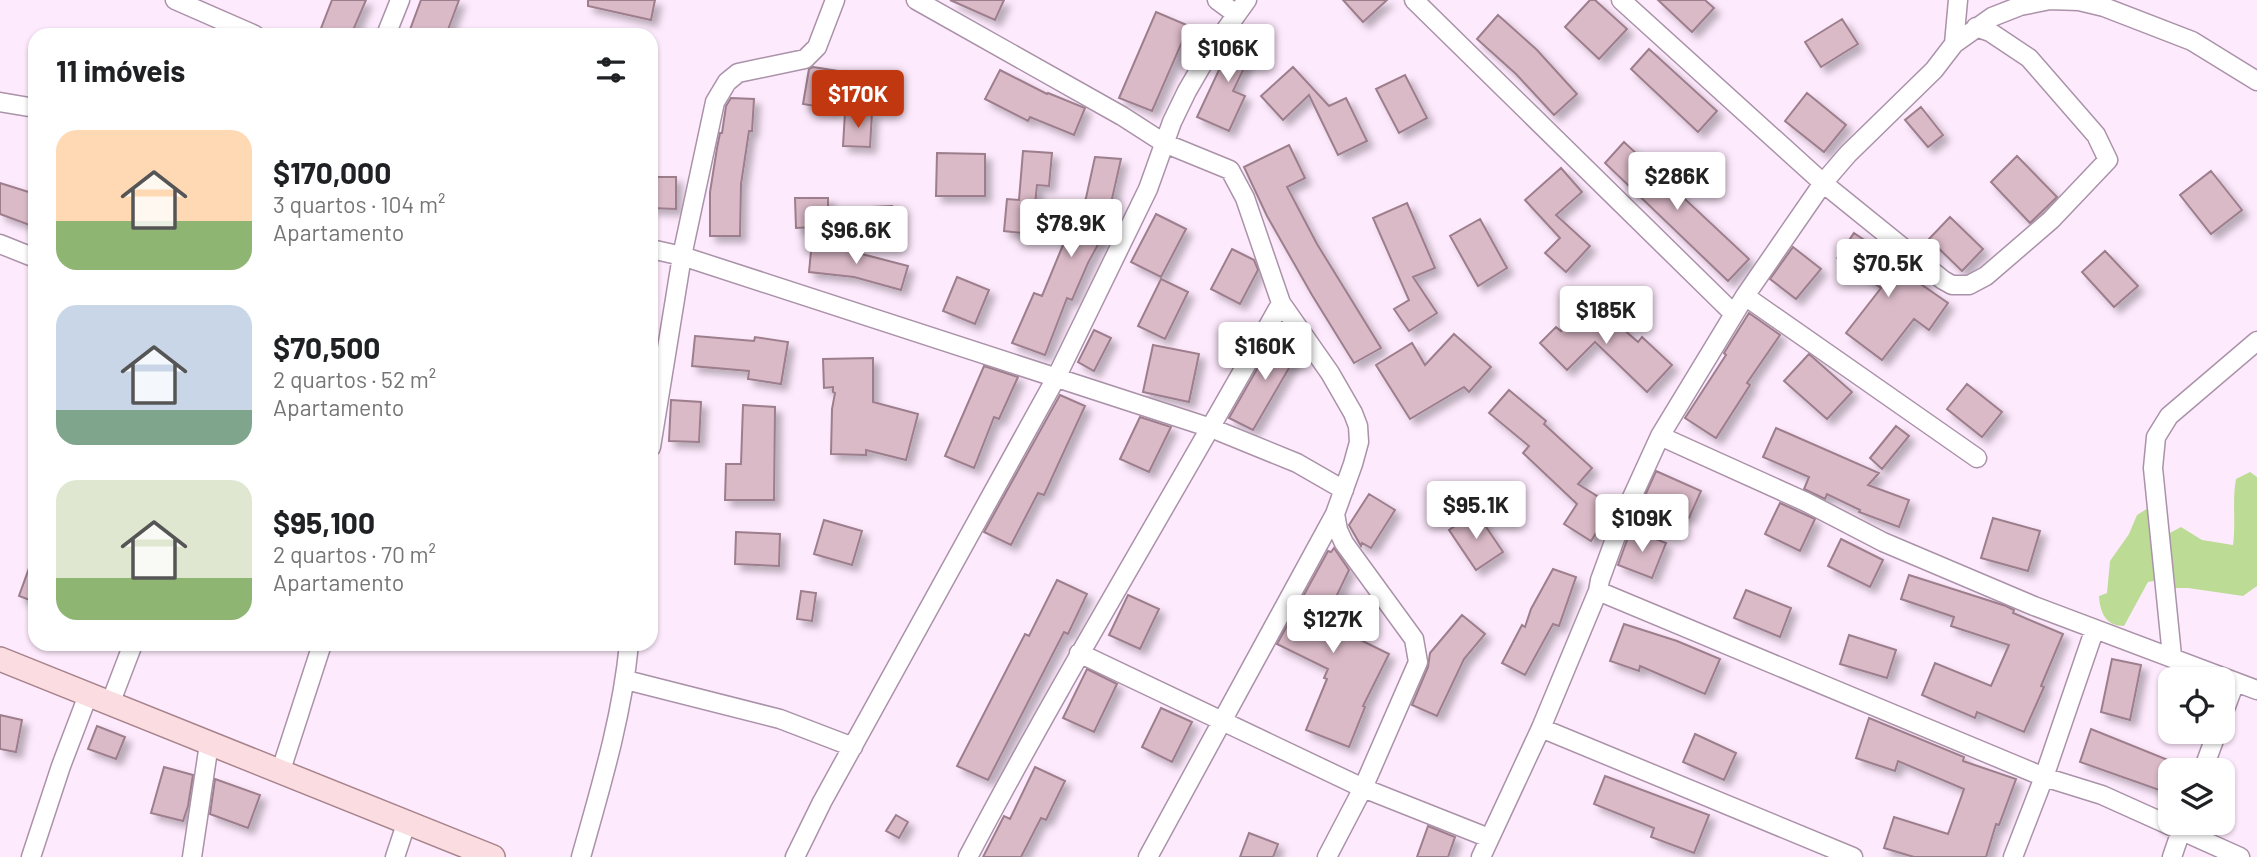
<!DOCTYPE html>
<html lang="pt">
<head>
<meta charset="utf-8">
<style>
	body { margin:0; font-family:Barlow,sans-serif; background:#f6f6f6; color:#202124; height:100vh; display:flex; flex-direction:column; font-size:26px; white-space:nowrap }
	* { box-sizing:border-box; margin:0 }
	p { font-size:23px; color:#757577 }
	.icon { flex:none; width:38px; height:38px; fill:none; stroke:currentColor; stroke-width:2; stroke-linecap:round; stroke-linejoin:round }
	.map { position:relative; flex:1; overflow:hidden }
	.panel { position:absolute; left:28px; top:28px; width:630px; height:623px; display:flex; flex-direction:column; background:#fff; border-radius:21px; box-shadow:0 2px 5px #0004 }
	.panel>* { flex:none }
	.buttons { position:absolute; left:2158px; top:667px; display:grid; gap:14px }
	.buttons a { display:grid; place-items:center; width:77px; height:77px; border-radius:14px; background:#fff; box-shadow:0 2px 5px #0004; font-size:35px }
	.price { position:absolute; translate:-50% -60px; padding:0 16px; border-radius:7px; background:#fff; color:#222; font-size:23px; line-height:46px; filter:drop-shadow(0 2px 4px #0008) }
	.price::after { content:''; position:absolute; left:50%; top:42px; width:21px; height:16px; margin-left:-10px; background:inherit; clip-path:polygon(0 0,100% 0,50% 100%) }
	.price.selected { background:#c13810; color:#fff }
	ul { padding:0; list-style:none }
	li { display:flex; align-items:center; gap:21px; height:175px; padding:0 28px }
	li span { display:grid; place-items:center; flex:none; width:196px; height:140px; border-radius:21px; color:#555 }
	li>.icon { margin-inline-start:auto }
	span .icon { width:84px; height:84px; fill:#fffc; stroke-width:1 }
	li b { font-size:30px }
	h2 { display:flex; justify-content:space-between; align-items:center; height:84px; padding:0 28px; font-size:30px }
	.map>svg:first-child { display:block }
</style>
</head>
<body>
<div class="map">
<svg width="2257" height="857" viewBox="0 0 2257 857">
	<defs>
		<filter id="shadow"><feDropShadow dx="6" dy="6" stdDeviation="3.5" flood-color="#0004"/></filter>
	</defs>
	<rect width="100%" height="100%" fill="#feeafd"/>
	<path fill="#bcdc95" d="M2250,472L2257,477V586L2243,596L2188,588H2174L2160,580L2148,582L2124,626C2106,626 2100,613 2099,596L2107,593L2110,561L2129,534L2137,515L2153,505L2168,534L2181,527L2202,540L2233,545C2236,523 2232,501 2236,479Z"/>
	<path fill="#dbbac8" stroke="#9d7e8c" stroke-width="2" filter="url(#shadow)" d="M332,0H366L351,35H330L320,31Z
		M421,0H459L446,35H408Z
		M588,0H655L651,20L588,6Z
		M950,0H1004L995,20Z
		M1343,0H1387L1363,22Z
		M1590,0H1595L1627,29L1599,59L1565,27Z
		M1658,0H1705L1714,8L1692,32Z
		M1156,12L1189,26L1152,111L1119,98Z
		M1498,15L1537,50L1577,94L1554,115L1516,74L1477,39Z
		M1842,19L1858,44L1821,67L1805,42Z
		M1238,32L1257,41L1233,91L1245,96L1229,131L1197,117L1219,70L1214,67Z
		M1649,49L1717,111L1698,132L1631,69Z
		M813,67L839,71L833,109L803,104L809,69Z
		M1293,67L1329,106L1346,98L1367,141L1338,155L1309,95L1283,120L1261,96Z
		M1000,70L1047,94L1048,93L1085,108L1074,135L1030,117L1028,121L985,99Z
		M1405,75L1427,118L1399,133L1376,89Z
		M1807,93L1846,125L1824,152L1785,121Z
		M731,98L754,99L752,131H749L741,184L740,236H710V192L717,148L720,133H722L726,106Z
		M1921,107L1943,135L1928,147L1905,120Z
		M845,112L872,113L870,147L843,146Z
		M1624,142L1749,259L1728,281L1605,163Z
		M1289,145L1305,178L1287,187L1317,244L1381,348L1354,363L1312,295L1267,216L1244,167Z
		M1023,151L1052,153L1049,186L1037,185L1032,234L1004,231L1007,199L1019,200Z
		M937,153L985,154V196H936Z
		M2017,156L2057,197L2030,223L1991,182Z
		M1095,157L1121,159L1109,212L1114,215L1088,263L1072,300L1067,298L1045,355L1012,343L1034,293L1042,296L1063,245L1061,244L1086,198Z
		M1561,168L1582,192L1556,215L1590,246L1566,272L1545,253L1560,238L1525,200Z
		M2211,171L2242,210L2211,234L2180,195Z
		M651,177H676V209L651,208Z
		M0,183L35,194V227L0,214Z
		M795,198H828V209L892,206L893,236L812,239L813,227L796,228Z
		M1407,203L1435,268L1413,277L1437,313L1409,331L1394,309L1409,300L1373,218Z
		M1156,214L1186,229L1161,277L1131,262Z
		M1950,217L1983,249L1962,271L1929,239Z
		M1480,219L1507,268L1478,286L1450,236Z
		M1854,233L1891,258L1889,262L1948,303L1929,330L1914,319L1882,360L1846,333L1881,288L1837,258Z
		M812,241L908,266L901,290L854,277L809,272Z
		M1793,247L1821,269L1796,299L1770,279Z
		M1232,249L1254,260L1258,270L1240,304L1211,289Z
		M2105,251L2138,286L2114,307L2082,272Z
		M957,277L989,290L975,324L943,311Z
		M1161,279L1188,292L1165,339L1138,326Z
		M1589,299L1638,342L1642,337L1672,365L1647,392L1595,342L1567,370L1540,343L1556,327L1561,331Z
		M1749,313L1780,335L1747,383L1750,385L1716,438L1685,418L1726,355L1724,353Z
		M1094,330L1111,338L1094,371L1078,362Z
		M1277,334L1296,344L1300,349L1253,430L1229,418Z
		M1454,334L1491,367L1469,392L1464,387L1410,419L1376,365L1412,343L1425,365Z
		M695,336L754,341L755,337L788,342L781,384L748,379L749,371L692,366Z
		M1153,345L1199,354L1189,402L1143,392Z
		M1809,354L1852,392L1827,419L1784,381Z
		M873,358V402L918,414L906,460L866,450V455L831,454L832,409L835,393L833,392V387L824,388L823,359Z
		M984,366L1018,377L999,419L994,417L974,468L945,456Z
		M1967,384L2002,412L1982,437L1947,409Z
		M1509,390L1546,421L1544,424L1592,468L1578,484L1613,506L1591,541L1564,524L1577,504L1523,453L1529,446L1489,413Z
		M1060,395L1085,406L1044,495L1038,493L1011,545L984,532Z
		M671,400L701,402L699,442L669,441Z
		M743,405L775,407L774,500H725L726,464H741Z
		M1140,417L1171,427L1149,472L1120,459Z
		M1896,426L1909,436L1882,469L1870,458Z
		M1776,428L1879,473L1868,485L1909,500L1899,527L1859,512L1860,510L1827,494L1825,499L1804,489L1809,477L1763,457Z
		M1656,471L1701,491L1689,518L1644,498Z
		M1369,494L1395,510L1371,548L1362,543L1361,546L1349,525Z
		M1780,503L1815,519L1800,551L1765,534Z
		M1476,512L1503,552L1476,570L1449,530Z
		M1993,518L2040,531L2028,571L1981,558Z
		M824,520L862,531L852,565L814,554Z
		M1631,529L1666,543L1652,578L1618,565Z
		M736,532L780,534L779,566L735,564Z
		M1841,539L1883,560L1870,587L1828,566Z
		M1334,548L1349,570L1324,622L1389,654L1363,706L1365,707L1349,747L1306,730L1327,679L1324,678L1328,669L1277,644L1328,551L1331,552Z
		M33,557H35V602L19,596Z
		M1553,569L1576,577L1559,626L1553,624L1525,675L1502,663L1522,625L1525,627L1531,609Z
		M1909,575L2006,606L2014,610L2013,613L2063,634L2041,686L2044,687L2024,732L1977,712L1975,718L1922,695L1935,663L1991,686L2009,645L1951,626L1954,617L1901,599Z
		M1057,580L1087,594L1068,634L1064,632L988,780L957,766L1025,634L1029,636Z
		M1746,590L1791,608L1780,637L1734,618Z
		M801,591L816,593L812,621L797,619Z
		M1128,595L1159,609L1140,649L1109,635Z
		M1462,615L1485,634L1464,659L1437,716L1412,705L1428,667L1430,653Z
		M1624,624L1677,641L1720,659L1705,694L1640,666L1639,671L1610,661Z
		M1849,635L1896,650L1887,678L1840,664Z
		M2112,659L2141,665L2130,720L2101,712Z
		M1087,669L1117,684L1094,732L1063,718Z
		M1161,708L1192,722L1172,762L1142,747Z
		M0,715L22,720L16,752L0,749Z
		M1869,718L1964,757L1963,761L2016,779L1999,825L1996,824L1986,857H1914L1884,848L1894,817L1948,834L1964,789L1898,761L1895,771L1856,758Z
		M97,726L125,737L116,759L88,749Z
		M2091,729L2173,762L2162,791L2080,762Z
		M1695,734L1736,753L1724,780L1683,762Z
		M164,767L193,775L188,806L183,821L151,813Z
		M1035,767L1065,781L1046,820L1041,818L1021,857H983L1004,816L1010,819Z
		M1605,776L1709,815L1694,853L1651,837L1654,828L1594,804Z
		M215,779L260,795L248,828L210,814Z
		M896,815L908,822L899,838L886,831Z
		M1428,826L1455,837L1448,857H1417Z
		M1249,833L1278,844L1273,857H1240Z"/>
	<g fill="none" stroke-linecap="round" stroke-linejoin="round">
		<defs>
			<path id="minor" d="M175,0L255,35
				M916,0L1122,116L1164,143L1230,170L1245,198L1281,303L1330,373L1353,413L1358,426L1359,442L1353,464L1335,514L1338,530L1344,543L1414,639L1418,662L1363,788L1327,857
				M1217,0L1236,14
				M1414,0L1734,314
				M1621,0L1823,183L1943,280L1952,285H1969L1986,276L2051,220L2108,160L2096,135L2029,58L1990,32L1976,27
				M386,35L400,0
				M1954,44L1958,0
				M0,102L35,108
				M0,244L35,258
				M651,249L682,256L1211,428L1297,463L1344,490
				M1745,296L1977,458
				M1660,436L1806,502L1883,542L2034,606L2257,690
				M651,447L682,256L715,102L727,82L738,73L805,59L817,47L835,0
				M1598,591L2044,777L2102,795L2240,857
				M1079,653L1363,788L1489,838
				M2172,656L2153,468L2156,437L2169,416L2257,341
				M626,680L780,719L853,747
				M110,704L133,644
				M2222,717L2235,682
				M1541,728L1853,857
				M2203,770L2217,732
				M280,773L322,644
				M31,857L61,766L88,695
				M192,857L209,744
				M395,857L406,824
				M581,857C601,786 622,717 629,644
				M795,857L822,802L1056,378L1148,189L1172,122L1187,91L1209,53L1247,0
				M968,857C1067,669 1178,488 1281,303
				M1148,857L1335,514
				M1481,857L1541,728L1598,591L1600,580L1623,517L1660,436L1745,296L1823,183L1848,154L1934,70L1954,44L1992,17L2020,6L2050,0L2079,1L2104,7L2192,41L2257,81
				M2013,857L2044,777L2094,631
				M2172,857L2184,822"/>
			<path id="major" d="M0,659L493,857"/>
		</defs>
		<use href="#minor" stroke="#aa92a9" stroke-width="21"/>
		<use href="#major" stroke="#a6838b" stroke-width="26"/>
		<use href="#minor" stroke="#fff" stroke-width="18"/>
		<use href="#major" stroke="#fadce1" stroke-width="23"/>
	</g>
</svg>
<div class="buttons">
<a><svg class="icon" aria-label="locate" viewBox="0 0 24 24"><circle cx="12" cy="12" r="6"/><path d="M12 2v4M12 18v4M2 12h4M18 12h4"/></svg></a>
<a><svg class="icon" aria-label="layers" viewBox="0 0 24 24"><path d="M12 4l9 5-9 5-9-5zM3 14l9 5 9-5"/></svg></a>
</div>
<b class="price" style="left:1228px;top:84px">$106K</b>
<b class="price selected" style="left:858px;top:130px">$170K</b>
<b class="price" style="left:1677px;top:212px">$286K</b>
<b class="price" style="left:1071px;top:259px">$78.9K</b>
<b class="price" style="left:856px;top:266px">$96.6K</b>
<b class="price" style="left:1888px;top:299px">$70.5K</b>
<b class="price" style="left:1606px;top:346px">$185K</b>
<b class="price" style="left:1265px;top:382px">$160K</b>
<b class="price" style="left:1476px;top:541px">$95.1K</b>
<b class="price" style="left:1642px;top:554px">$109K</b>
<b class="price" style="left:1333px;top:655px">$127K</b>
<section class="panel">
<h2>11 imóveis<svg class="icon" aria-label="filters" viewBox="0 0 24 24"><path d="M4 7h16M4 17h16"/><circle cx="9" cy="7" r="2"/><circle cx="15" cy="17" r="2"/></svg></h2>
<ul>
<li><span style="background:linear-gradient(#ffd9b3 65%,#8fb573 0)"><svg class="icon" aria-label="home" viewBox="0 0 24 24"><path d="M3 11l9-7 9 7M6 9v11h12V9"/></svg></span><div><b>$170,000</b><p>3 quartos · 104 m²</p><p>Apartamento</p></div></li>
<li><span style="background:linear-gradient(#c9d6e8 75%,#7fa58c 0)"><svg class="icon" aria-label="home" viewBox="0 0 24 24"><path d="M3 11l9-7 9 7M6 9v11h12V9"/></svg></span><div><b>$70,500</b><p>2 quartos · 52 m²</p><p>Apartamento</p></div></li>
<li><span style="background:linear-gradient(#dfe7d0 70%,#8fb573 0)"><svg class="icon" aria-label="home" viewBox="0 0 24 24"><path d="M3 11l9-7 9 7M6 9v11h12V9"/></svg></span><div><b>$95,100</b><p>2 quartos · 70 m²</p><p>Apartamento</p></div></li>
</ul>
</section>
</div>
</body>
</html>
